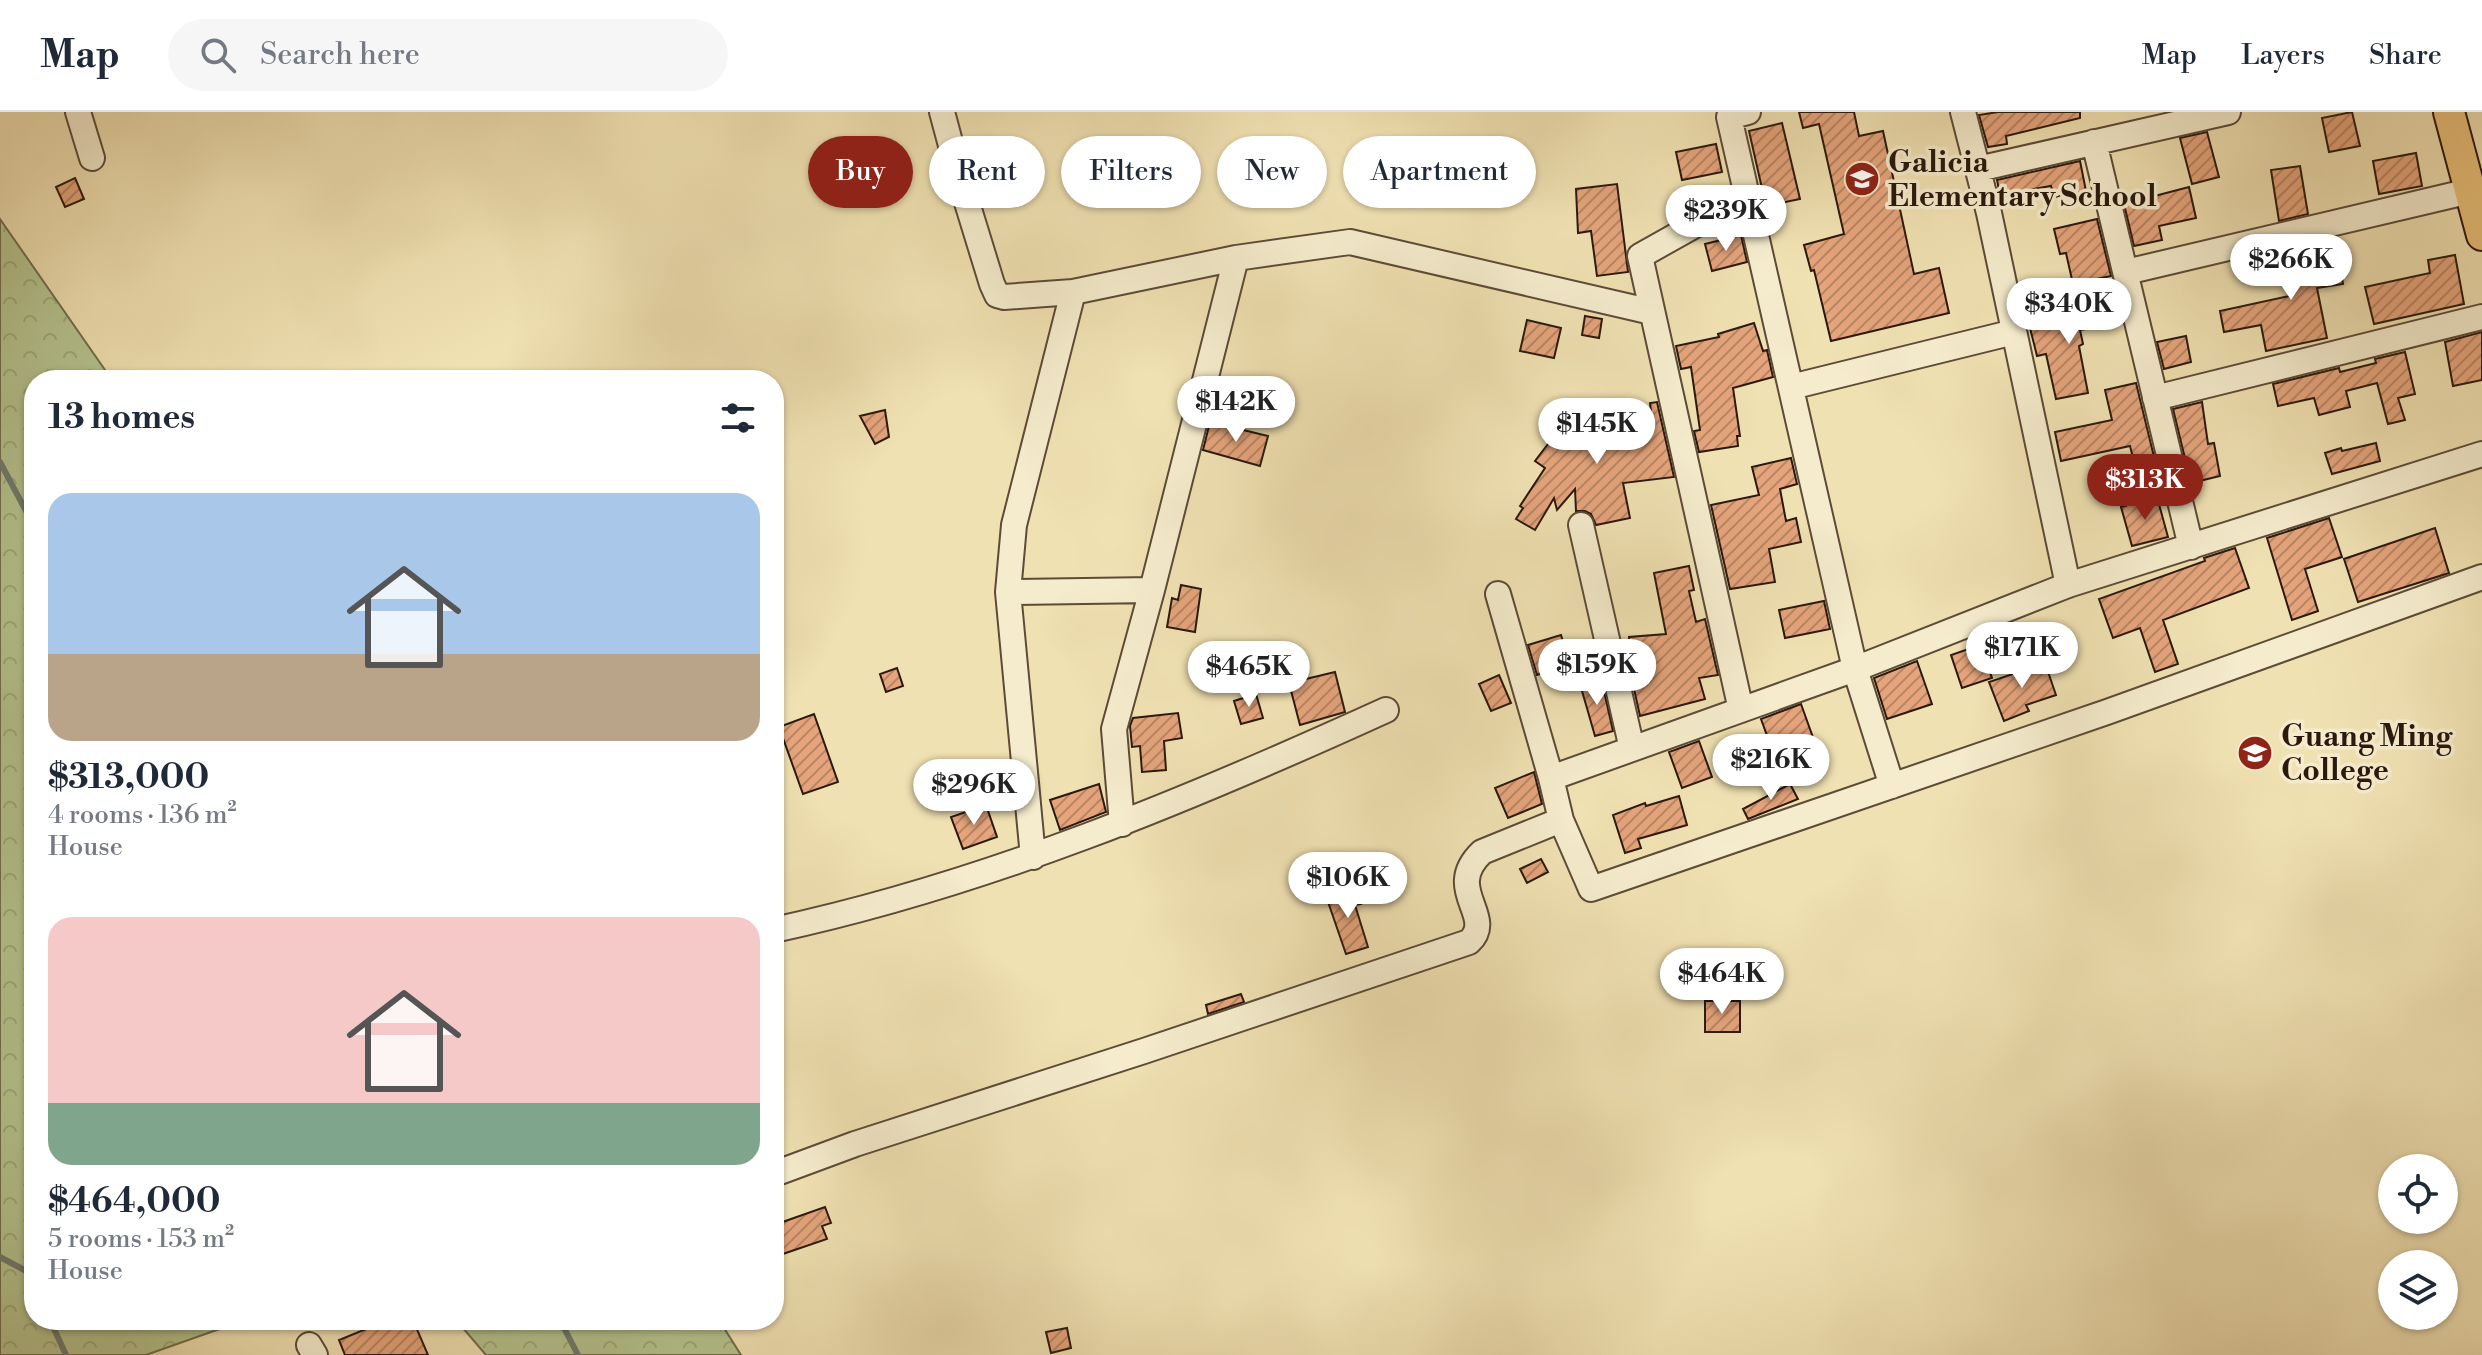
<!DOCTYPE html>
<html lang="en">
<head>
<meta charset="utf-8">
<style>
	body { margin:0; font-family:"Libre Bodoni",serif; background:#f6f6f7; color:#1f2937; height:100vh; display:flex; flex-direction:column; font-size:30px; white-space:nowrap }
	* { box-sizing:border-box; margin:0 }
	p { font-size:26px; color:#747a83 }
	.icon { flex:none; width:44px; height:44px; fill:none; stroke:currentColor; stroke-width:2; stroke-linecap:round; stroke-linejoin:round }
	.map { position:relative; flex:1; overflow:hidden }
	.side { position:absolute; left:24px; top:258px; width:760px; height:960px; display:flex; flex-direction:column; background:#fff; border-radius:32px; box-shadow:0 2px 6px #0004 }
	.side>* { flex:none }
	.top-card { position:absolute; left:808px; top:24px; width:760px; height:72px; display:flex; gap:16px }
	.tools { position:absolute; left:2378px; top:1042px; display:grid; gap:16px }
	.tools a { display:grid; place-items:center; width:80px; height:80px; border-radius:50%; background:#fff; box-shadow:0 2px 6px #0004; font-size:40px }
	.price { position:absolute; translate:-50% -68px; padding:0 18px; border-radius:28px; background:#fff; color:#222; font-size:26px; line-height:52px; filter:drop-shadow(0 2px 4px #0008) }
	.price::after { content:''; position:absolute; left:50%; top:48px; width:24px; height:18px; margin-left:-12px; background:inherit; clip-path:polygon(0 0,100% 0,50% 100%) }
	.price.active { background:#8f2418; color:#fff }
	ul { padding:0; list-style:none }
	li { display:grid; align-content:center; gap:16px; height:424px; padding:0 24px }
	li span { display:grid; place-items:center; height:248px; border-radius:24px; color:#555 }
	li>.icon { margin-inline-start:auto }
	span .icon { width:144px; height:144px; fill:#fffc; stroke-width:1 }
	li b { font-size:34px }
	h2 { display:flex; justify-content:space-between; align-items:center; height:96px; padding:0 24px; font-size:34px }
	.chip { padding:0 28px; border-radius:36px; background:#fff; box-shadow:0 2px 6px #0004; font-size:28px; line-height:72px }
	.chip.active { background:#8f2418; color:#fff }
	header { display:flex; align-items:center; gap:48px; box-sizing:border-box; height:112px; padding:0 40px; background:#fff; border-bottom:2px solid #e0e1e3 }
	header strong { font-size:38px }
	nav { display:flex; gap:44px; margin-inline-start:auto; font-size:28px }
	.search { width:560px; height:72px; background:#f6f6f7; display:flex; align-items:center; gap:20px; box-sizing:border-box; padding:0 28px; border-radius:44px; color:#747a83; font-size:30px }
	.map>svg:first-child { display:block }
</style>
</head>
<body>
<header>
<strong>Map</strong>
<div class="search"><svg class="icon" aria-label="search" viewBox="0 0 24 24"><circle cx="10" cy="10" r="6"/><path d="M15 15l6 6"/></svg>Search here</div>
<nav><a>Map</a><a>Layers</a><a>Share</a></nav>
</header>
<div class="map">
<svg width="2482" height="1243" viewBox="0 0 2482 1243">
	<defs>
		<pattern id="forest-crowns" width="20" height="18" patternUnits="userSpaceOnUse" patternTransform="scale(2)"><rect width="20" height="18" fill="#b5c48f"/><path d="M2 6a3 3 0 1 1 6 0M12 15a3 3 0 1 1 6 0" fill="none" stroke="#9ca87a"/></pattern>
		<pattern id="building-hatch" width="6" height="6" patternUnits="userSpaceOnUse" patternTransform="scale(2)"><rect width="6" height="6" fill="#e5a47b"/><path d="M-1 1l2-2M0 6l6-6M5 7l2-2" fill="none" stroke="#ba8563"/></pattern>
	</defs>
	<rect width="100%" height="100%" fill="#f0e1b2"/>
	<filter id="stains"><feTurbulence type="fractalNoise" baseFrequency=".0025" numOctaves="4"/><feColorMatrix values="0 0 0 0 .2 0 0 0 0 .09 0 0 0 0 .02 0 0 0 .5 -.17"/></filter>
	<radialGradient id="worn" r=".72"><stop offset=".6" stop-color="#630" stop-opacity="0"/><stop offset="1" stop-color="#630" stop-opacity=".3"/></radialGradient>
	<path fill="url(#forest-crowns)" stroke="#706e4e" stroke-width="2" d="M0,107L112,268H34V1208H245L146,1243H0Z
		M456,1208H719L741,1243H486Z"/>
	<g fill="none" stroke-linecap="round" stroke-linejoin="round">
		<path stroke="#6e7b6e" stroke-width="6" d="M0,350L34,414
			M0,1145L26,1159L34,1175
			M50,1208L66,1243
			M560,1208L578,1243"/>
	</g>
	<path fill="url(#building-hatch)" stroke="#2b190e" stroke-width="2" d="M1799,0H1854L1859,24L1883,19L1914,162L1939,156L1949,201L1831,229L1814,158L1811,159L1804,133L1844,122L1819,12L1803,16Z
		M1998,0H2080V6L2006,24L2007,32L1988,35L1979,3Z
		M2352,0L2360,34L2329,40L2322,6Z
		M1782,11L1800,87L1766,94L1749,19Z
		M2207,20L2219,65L2192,72L2180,26Z
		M1716,32L1722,60L1682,68L1676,40Z
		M2416,41L2422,74L2379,82L2373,49Z
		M2080,49L2086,79L2054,85L2051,74L2000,83L1997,68Z
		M2300,54L2308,102L2279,109L2271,58Z
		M75,66L84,87L65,95L56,75Z
		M1617,72L1628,160L1597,164L1591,119L1578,121L1576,77Z
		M2189,75L2196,106L2159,114L2162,128L2134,134L2124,92Z
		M2097,107L2111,164L2073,172L2066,141L2060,142L2054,117Z
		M1741,123L1747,150L1712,159L1705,132Z
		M2313,131L2316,147L2338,143L2343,172L2317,176L2327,226L2266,239L2261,213L2224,220L2220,199L2289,184L2280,139Z
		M2455,143L2464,192L2374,212L2365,175L2430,161L2428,148Z
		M2118,193L2121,211L2080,218L2083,232L2079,234L2088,281L2056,287L2046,242L2037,244L2029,212L2079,199Z
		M1585,204L1602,207L1599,226L1582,223Z
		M1527,208L1561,216L1554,246L1520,239Z
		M1754,211L1763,239L1767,238L1773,265L1733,276L1740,324H1737L1738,334L1699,340L1694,319L1700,318L1691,255L1681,257L1676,234L1719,225L1718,222Z
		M2482,220V268L2453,274L2445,230Z
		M2186,224L2191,250L2164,257L2157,230Z
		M2405,240L2415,282L2398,286L2405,308L2388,312L2377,271L2346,279L2350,295L2319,303L2314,286L2278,294L2273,272L2339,256L2340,260L2376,251L2375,247Z
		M2136,271L2156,353L2136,358L2130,334L2061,349L2055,320L2112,308L2105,278Z
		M1657,290L1674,365L1623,371L1630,406L1596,413L1591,402L1585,399H1576L1575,377L1557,398L1554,386L1535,418L1516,407L1523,396L1520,394L1545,356L1535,349L1565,310L1568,313L1581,298L1592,307L1605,293L1632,318L1653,316L1650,291Z
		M2202,290L2208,332L2214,331L2220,364L2191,371L2173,297Z
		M885,298L889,325L875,332L860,304Z
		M1210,310L1268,324L1260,354L1203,338Z
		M2376,331L2380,349L2332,362L2325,341L2341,336L2342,339Z
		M1791,346L1797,372L1780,377L1786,409L1796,406L1801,430L1769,437L1775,470L1730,477L1711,393L1759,383L1752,355Z
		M2157,385L2168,425L2132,434L2121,395Z
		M2329,406L2342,445L2305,457L2318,499L2292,508L2267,426Z
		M2435,416L2449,461L2358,490L2344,447Z
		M2235,436L2249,476L2163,508L2178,552L2155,560L2140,516L2113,526L2099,487L2205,449L2204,446Z
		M1689,454L1694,478L1689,479L1696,510L1705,507L1718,563L1699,566L1705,587L1640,604L1630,559L1629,525L1666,522L1654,461Z
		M1181,473L1201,477L1195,520L1167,515L1172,486L1178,488Z
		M1824,489L1830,517L1785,526L1779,498Z
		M1561,523L1570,552L1537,563L1528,533Z
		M1980,533L1992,566L1962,576L1951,543Z
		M1917,549L1932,592L1887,607L1874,566Z
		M2045,551L2056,583L2026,593L2029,599L2004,609L1989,570Z
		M897,556L903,574L886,580L880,562Z
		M1335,560L1345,600L1300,613L1289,571Z
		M1499,563L1511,591L1491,599L1479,572Z
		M1601,566L1613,619L1595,624L1580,572Z
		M1256,582L1263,606L1241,612L1234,589Z
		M1801,592L1816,634L1776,648L1761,607Z
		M1178,601L1182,626L1164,629L1166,658L1142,660L1140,634L1132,635L1130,614L1133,606Z
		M814,602L838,670L803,682L779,615Z
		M1699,629L1712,665L1682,676L1669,640Z
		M1534,660L1542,692L1508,706L1495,676Z
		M1099,672L1106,700L1060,718L1050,688Z
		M1790,672L1798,687L1748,707L1743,697Z
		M1679,684L1687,713L1638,727L1641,736L1625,741L1613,703L1645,691L1646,694Z
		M986,693L997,725L963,737L951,705Z
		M1541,747L1548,760L1527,771L1520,757Z
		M1356,776L1361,792L1355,793L1368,835L1346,842L1326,784Z
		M1241,882L1244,890L1208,902L1206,893Z
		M1705,889H1740V920H1705Z
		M825,1095L831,1111L822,1114L827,1127L774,1145V1113Z
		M388,1208H413L428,1243H345L339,1228Z
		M1067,1216L1071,1236L1051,1241L1046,1220Z"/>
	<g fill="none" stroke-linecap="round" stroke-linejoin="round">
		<defs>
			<path id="minor" d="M78,0L92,46
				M942,0L961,71L992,172L997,183L1004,185L1073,180L1236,146L1350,130L1652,200
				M1748,0L1729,5L1855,557L1892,674
				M1963,0L1989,101L2068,473
				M2094,30L2191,435
				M1978,57L2228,0
				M2126,160L2470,79
				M1791,275L2014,220
				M2155,286L2482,205
				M1581,413L1632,637
				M1008,480L1152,478
				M1498,482L1551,666L1561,708L1591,777L2107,600L2482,465
				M1741,598L1640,144L1747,84
				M1551,666L1855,557L2068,473L2482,342
				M1122,712L1114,617L1152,478L1236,146
				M1033,745L1008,480L1014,413L1073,180
				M774,818C987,772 1188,688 1386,598
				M774,1062L855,1032L1144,939L1469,830C1497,804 1442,778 1482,740L1561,708
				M309,1233L315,1243"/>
			<path id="major" d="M2449,0L2482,123"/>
		</defs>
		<use href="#minor" stroke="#5c4b37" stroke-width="28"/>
		<use href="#major" stroke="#2b190e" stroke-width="34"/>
		<use href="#minor" stroke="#f5eccd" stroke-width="24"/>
		<use href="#major" stroke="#e8c079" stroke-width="30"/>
	</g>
	<defs>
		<symbol id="school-disc" viewBox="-11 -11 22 22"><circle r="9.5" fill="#8f2418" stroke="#f5eccd"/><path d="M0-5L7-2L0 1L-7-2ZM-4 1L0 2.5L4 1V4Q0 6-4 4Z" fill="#fff"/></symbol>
		<symbol id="university-disc" viewBox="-11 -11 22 22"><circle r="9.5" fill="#8f2418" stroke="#f5eccd"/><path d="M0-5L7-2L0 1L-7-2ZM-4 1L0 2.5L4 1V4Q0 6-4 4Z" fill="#fff"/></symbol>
	</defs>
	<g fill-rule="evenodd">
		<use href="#school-disc" x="1842" y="47" width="40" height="40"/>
		<use href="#university-disc" x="2235" y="621" width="40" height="40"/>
	</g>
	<g text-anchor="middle" stroke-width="7" stroke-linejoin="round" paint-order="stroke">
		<g font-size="30" font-weight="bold" fill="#2b190e" stroke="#f5eccd" text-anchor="start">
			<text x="1888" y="60">Galicia<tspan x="1888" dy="34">Elementary School</tspan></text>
			<text x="2281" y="634">Guang Ming<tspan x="2281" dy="34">College</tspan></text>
		</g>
	</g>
	<rect width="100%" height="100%" filter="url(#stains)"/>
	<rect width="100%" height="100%" fill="url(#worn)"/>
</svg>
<div class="tools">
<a><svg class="icon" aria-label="locate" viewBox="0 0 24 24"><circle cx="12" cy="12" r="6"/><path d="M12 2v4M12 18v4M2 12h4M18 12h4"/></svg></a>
<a><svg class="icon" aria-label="layers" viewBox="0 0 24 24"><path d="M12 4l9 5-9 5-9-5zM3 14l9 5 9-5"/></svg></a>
</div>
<b class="price" style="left:1726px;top:141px">$239K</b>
<b class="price" style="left:2291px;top:190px">$266K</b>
<b class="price" style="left:2069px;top:234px">$340K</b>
<b class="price" style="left:1236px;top:332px">$142K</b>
<b class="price" style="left:1597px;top:354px">$145K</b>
<b class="price active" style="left:2145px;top:410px">$313K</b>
<b class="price" style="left:2022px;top:578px">$171K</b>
<b class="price" style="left:1597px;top:595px">$159K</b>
<b class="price" style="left:1249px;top:597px">$465K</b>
<b class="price" style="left:1771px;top:690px">$216K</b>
<b class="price" style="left:974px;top:715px">$296K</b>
<b class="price" style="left:1348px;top:808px">$106K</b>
<b class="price" style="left:1722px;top:904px">$464K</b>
<div class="top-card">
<a class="chip active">Buy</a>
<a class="chip">Rent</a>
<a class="chip">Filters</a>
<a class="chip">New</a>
<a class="chip">Apartment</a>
</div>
<section class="side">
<h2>13 homes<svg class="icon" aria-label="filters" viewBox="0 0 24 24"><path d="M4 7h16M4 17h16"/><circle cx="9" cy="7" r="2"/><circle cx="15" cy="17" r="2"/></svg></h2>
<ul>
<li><span style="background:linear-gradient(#a9c7e8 65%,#b9a48a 0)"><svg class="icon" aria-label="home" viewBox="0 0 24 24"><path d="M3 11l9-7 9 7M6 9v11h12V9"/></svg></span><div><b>$313,000</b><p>4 rooms · 136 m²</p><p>House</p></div></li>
<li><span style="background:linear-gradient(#f6c9c9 75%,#7fa58c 0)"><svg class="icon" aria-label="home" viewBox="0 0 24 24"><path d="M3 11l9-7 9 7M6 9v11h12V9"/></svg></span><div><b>$464,000</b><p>5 rooms · 153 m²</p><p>House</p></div></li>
</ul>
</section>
</div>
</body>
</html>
